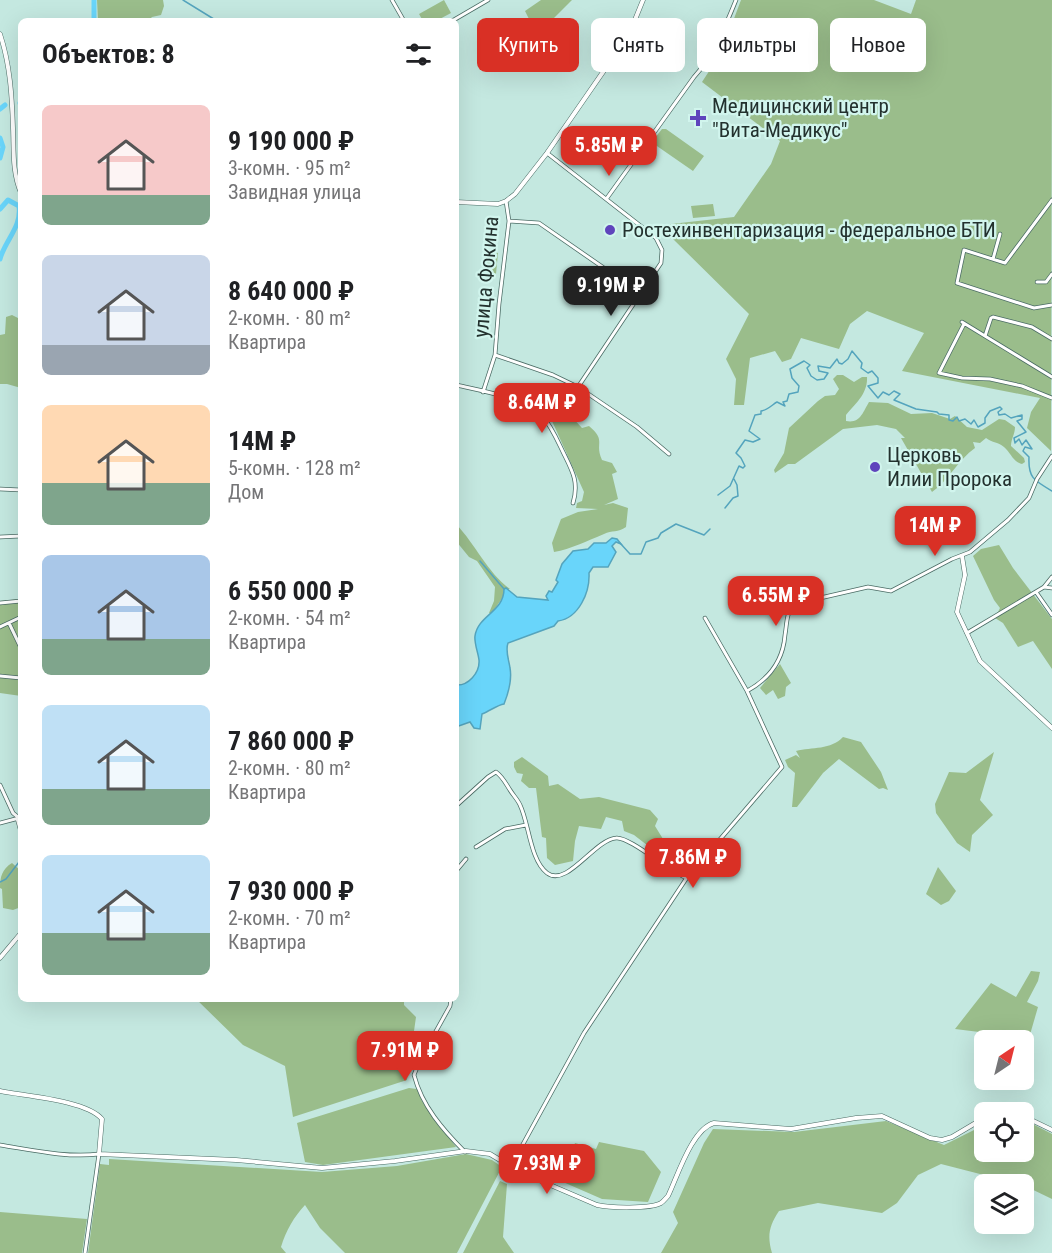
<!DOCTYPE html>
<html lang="ru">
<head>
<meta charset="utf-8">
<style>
	body { margin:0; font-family:"Roboto Condensed",sans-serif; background:#f2f2f2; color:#202124; height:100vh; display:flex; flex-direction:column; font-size:22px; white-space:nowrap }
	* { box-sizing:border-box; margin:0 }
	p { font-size:20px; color:#757577 }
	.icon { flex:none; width:33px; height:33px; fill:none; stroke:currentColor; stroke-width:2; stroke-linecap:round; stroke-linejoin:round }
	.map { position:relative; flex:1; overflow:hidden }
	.details { position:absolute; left:18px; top:18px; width:441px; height:984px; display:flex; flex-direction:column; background:#fff; border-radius:9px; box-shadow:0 6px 24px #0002 }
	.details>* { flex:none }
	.hud { position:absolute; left:477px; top:18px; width:484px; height:54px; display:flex; gap:12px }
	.needle { width:39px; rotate:35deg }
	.buttons { position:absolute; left:974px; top:1030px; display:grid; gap:12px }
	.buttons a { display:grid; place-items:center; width:60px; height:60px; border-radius:9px; background:#fff; box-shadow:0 6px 24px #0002; font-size:30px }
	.price { position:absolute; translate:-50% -51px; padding:0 14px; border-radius:12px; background:#d93025; color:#fff; font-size:20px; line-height:39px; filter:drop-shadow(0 2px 3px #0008) }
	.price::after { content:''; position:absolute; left:50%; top:36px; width:18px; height:14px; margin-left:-9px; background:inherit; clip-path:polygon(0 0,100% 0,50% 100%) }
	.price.active { background:#222; color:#fff }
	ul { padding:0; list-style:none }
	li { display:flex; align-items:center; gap:18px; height:150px; padding:0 24px }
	li span { display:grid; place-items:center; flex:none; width:168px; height:120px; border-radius:9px; color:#555 }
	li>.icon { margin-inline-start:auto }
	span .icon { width:72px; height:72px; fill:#fffc; stroke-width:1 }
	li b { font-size:26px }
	h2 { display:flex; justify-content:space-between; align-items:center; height:72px; padding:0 24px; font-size:26px }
	.pill { padding:0 21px; border-radius:9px; background:#fff; box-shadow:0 6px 24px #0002; font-size:21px; line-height:54px }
	.pill.active { background:#d93025; color:#fff }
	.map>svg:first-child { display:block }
</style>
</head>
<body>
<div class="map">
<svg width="1052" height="1253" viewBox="0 0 1052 1253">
	<rect width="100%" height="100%" fill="#c4e8e0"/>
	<path fill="#9abd8b" d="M97,0H163L164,6L161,15L152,17L148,21H98Z
		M444,0L451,13L436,21H423L419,14Z
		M541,0H572L542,30L534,29L525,11Z
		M741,0H874L911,14L916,0H1052L1051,451L1027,428L1031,412L1040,398L902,371L924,333L867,311L850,324L839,349L801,338L791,359L782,362L775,351L750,358L744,405H734L736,379L726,359L749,314L673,239L665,238L666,231L671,224L734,217L771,164L780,141L702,82L721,53Z
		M662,129H666L704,156L693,171L654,144V139Z
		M713,204L715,216L693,218L691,206Z
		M484,250L498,253L496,274L482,273Z
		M21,314V388L7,384H0V335L5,334L6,317L12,315L18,318Z
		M837,375H843L854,382L862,377H867C868,394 855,404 846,415V421C860,424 863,412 869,402L888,403L911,414L932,413L950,419L955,416L967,427L982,430L999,419L1005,420L1015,427C1015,434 1011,439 1011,446L1024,458L1025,462L1022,464C1013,462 1011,453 1004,447C999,442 992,443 986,438L980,443L973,442L975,448C958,460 949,480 932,492L901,438H905L896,429L877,425L843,429L795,464H788L775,473L774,470L784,453L789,428L818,401L825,396L835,395L839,389L833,379Z
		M556,414L571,416L582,428L589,426C607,441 594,443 602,460L612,463L617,472L612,474L618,499L604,505L613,503L628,508L626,527C618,533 612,530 604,534C587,541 571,549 554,552L552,543L561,519L578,512L598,509L576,508L577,503L582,501L584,492L552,421Z
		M456,524C476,545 487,572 510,589H504L503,597L492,613H489L494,601L495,587L477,561L469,557L456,541Z
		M999,545L1013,568L1052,619V669L1033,641L1018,647L1003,623L995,618L1000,608L994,600L973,556L981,549Z
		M21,599V696L0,693V601Z
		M780,664L791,683L786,687L785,696L778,699L773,690L766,695L760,688Z
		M843,737L861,742L881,772L888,790L883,788L879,789L839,759L823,773L797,807H792L795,773L788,767L785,760L796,755L800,758L796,751C812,747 831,750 843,737Z
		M994,752L980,800L993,815L972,835L970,852L957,843L936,813L935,804L949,772L966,773Z
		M522,757L548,776L549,786L558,784L580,799L599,797L650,810L658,819L655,826L671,852L680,855L692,868L689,873H683L634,835L624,831L622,821L606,817L601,829L579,826L575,841L573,861L555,865L547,858L546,838L542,837L536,788H529L521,781L523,774L517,773L514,767V762Z
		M12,863L21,871V907L13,910L3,908L2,889L0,888C0,877 2,869 12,863Z
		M938,867L956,891L949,901L941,905L926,894Z
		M1031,971L1040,972L1038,981L1027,1002L1038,1007L1029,1038L955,1029L991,983L1016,997Z
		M196,999H404V1005L416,1017L407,1080L293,1117L285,1066L243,1045Z
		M409,1088L417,1089L422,1101L456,1147L323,1165L305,1162L297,1123Z
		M1023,1119L1052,1134V1199L1023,1185L941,1164L918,1175L897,1203L882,1213L818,1203L779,1211C769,1226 767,1236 772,1253H661L678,1223L673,1212L704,1143L713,1129L794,1132L886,1121L944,1145L984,1125V1152H1023Z
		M599,1142L644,1151L661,1172L648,1202L602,1199L547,1175L568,1164L575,1143L596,1149Z
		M466,1154L492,1160L502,1167L457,1253H345L320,1228L305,1205C294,1217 286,1230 281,1247L286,1253H88L100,1164L109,1165V1159L322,1172L397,1166Z
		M500,1181L507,1184L503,1237L514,1253H463Z
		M0,1212L87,1219L82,1253H0Z"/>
	<path fill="#69d5fa" stroke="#54a4bd" stroke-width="1.5" d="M612,538L617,539L621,544L616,542L612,546L616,552L608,567H593L589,573C590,592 579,618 558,621L554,626L508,643C505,651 509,660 510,668C512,679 508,694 504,704C497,705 490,711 482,714L480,729L474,728L470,722L456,727V685C468,686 480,673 479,660C478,652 474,643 475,636C478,615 504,612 504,589L506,588L517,597L548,600L546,596L549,591L552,592L558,582L556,580L562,564L573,551L588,549L594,543H606Z"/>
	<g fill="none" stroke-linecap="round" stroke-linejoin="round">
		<path stroke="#54a4bd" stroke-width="1.5" d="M183,0L217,21
			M718,495L730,486L739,466L743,468L745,466L741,458L736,453L745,440L753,442L760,439L749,431L755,415L761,414V411C768,410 773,404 777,402L785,406L783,402L787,401L789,394L798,392L799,386L792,378L790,369L804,361L810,365L807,368L811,376L817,380L824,379L828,373L819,371L818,366L830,368L837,359L839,363L842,364L848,359L852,351L862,363L861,368L868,373L872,371L878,378V383L868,386L878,398L883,392L889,395L894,391L900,394L894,400L916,409L937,412L939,414L949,415V420L953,421L957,417L959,421L965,419L971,424L974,420L978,427L985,423V418L990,411L1000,407L1002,409L998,412L999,415L1005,414L1011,418L1022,415V419L1017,421L1026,432L1014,438L1015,443L1019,439L1022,445L1026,440L1032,449L1025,447L1023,451L1029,457C1028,477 1033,480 1052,491
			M725,508L733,498L738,496L737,485L734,479
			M620,543L630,554H641L646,542L658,538L661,533L676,524L704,535L710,529
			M480,561L504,589
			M0,882L6,879L19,862"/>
		<path stroke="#69d5fa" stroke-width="5" d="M94,21V0
			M20,103H21
			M0,109L5,105
			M0,138L3,147L0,158
			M0,209L8,200L19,206C22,227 5,240 0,259"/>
		<defs>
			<path id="minor" d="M392,0L404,21
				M452,21L488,0
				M607,198L694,77C714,55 725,27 736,0
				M1052,200L1005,263L964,250L957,283L1034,308L1052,305
				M509,221L539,223L640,293
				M993,259L1000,234
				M1037,282H1046L1052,274
				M962,322L1052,377
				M964,324L939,373L962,378L990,379L1022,386L1052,398
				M985,336L991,318L993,317L1032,327L1052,339
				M495,355L553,375L578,387L661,263L662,250L656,238L547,153
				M456,385C478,390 530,399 543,417C552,427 558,442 564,454C573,472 579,483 573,503
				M578,387L637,427L669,454
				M483,392L495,355L499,304L509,221L506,201
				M0,489L21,490
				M0,537L21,536
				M1044,587L1052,577
				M1036,592L1052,615
				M0,603L21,601
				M9,623L21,648
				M0,627L21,617
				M967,633L1044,587L1052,588
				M21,669V678
				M0,676L21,678
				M747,691C769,679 783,661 785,635C787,624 786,613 794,604L868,587L891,591L952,559L970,552L1008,520L1029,498L1037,479L1052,456
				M0,785L13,813L19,818L0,823
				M457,805L488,777L496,772C503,777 506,784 510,790C513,795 518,800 520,805C529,823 530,860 547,873C567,888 594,840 616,838C629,836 670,872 687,878
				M476,847L505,829L526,825
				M456,871L466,859
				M451,999L450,1006L420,1060L414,1075C422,1106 443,1130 465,1152
				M0,1145C32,1150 67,1158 99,1154L85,1253
				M511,1166L584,1033L686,879L782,767L747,691L705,618"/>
			<path id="tertiary" d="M0,34C10,64 12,96 13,128C14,150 12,172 21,193
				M456,202L498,204L506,201L515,194L547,153L612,59L630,32L643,0
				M962,556L965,575L957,612L980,661L1052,728
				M21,816L18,820L21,831
				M0,958L21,933
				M0,1091C24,1096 86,1100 102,1119L99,1154L236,1160L322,1168L395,1161L466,1151L490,1154L520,1172L597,1205C610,1208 650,1209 661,1203C664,1201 666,1198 668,1196C678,1175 692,1129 714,1123L791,1129L856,1118L882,1116L930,1138L942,1140L952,1137L984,1118
				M995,1113L1006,1110L1017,1113
				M1023,1116L1052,1130"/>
		</defs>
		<use href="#minor" stroke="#4a6b64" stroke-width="4.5"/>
		<use href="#tertiary" stroke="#4a6b64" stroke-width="5"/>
		<use href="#minor" stroke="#fff" stroke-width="3"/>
		<use href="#tertiary" stroke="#fff" stroke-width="4"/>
	</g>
	<g fill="#5f44bc" stroke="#d1f5ed" stroke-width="2">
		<path d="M695 109h6v6h6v6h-6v6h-6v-6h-6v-6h6z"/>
		<circle cx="610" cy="230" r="6"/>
		<circle cx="875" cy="467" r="6"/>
	</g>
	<g text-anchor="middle" stroke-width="4.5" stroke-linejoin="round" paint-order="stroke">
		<g font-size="21" fill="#23312e" stroke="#d1f5ed" text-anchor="start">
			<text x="712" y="113">Медицинский центр<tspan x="712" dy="24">"Вита-Медикус"</tspan></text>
			<text x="622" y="237">Ростехинвентаризация - федеральное БТИ</text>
			<text x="887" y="462">Церковь<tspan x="887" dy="24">Илии Пророка</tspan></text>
		</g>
		<g font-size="21" fill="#23312e" stroke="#d1f5ed">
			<text transform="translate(486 277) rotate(-85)" y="7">улица Фокина</text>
		</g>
	</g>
</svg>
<div class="buttons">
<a><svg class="needle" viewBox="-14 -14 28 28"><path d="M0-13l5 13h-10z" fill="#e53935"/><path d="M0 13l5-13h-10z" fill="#757577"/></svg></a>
<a><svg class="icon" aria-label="locate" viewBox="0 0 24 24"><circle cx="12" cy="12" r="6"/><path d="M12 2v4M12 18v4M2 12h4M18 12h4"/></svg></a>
<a><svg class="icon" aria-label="layers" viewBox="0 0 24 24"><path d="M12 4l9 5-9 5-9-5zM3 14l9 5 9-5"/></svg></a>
</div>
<b class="price" style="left:609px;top:177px">5.85M ₽</b>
<b class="price active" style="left:611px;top:317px">9.19M ₽</b>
<b class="price" style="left:542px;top:434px">8.64M ₽</b>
<b class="price" style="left:935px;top:557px">14M ₽</b>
<b class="price" style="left:776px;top:627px">6.55M ₽</b>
<b class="price" style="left:693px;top:889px">7.86M ₽</b>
<b class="price" style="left:405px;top:1082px">7.91M ₽</b>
<b class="price" style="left:547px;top:1195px">7.93M ₽</b>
<div class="hud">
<a class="pill active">Купить</a>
<a class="pill">Снять</a>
<a class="pill">Фильтры</a>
<a class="pill">Новое</a>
</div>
<section class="details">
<h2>Объектов: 8<svg class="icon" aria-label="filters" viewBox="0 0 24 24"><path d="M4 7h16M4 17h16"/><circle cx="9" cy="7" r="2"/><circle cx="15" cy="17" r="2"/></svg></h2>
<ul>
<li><span style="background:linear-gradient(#f6c9c9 75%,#7fa58c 0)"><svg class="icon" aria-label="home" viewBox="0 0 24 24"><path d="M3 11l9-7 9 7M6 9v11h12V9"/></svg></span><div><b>9 190 000 ₽</b><p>3-комн. · 95 m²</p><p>Завидная улица</p></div></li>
<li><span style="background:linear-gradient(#c9d6e8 75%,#9aa5b1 0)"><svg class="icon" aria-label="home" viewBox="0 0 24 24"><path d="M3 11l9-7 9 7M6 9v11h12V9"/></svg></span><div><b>8 640 000 ₽</b><p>2-комн. · 80 m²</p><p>Квартира</p></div></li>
<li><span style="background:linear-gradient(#ffd9b3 65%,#7fa58c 0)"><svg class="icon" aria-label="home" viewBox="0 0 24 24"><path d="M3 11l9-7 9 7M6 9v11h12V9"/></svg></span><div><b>14M ₽</b><p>5-комн. · 128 m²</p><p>Дом</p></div></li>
<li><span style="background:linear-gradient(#a9c7e8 70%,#7fa58c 0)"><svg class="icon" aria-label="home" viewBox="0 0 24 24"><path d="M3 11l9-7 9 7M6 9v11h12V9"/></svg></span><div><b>6 550 000 ₽</b><p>2-комн. · 54 m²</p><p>Квартира</p></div></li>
<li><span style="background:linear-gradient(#bfe0f5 70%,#7fa58c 0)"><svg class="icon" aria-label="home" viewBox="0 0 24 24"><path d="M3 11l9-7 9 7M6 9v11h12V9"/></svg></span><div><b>7 860 000 ₽</b><p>2-комн. · 80 m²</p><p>Квартира</p></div></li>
<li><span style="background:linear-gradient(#bfe0f5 65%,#7fa58c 0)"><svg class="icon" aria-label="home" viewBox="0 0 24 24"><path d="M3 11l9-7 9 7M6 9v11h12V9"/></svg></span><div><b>7 930 000 ₽</b><p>2-комн. · 70 m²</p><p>Квартира</p></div></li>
</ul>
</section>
</div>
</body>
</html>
